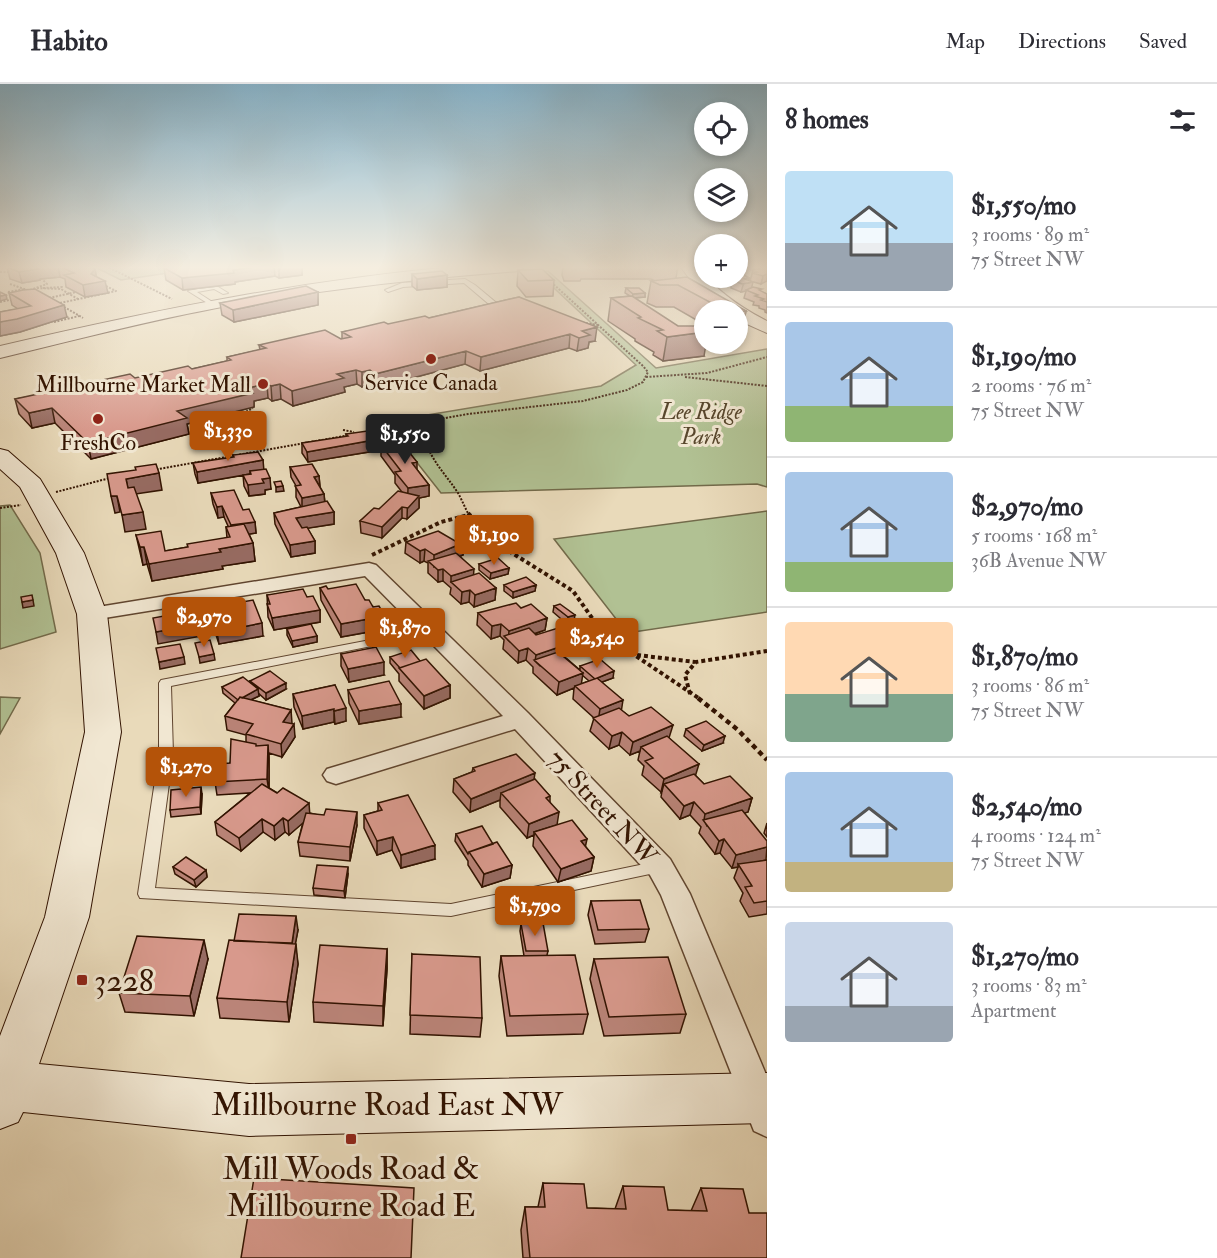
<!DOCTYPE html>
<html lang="en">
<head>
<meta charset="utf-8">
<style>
	body { margin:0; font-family:"IM FELL Double Pica",serif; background:#f7f7f7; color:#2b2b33; height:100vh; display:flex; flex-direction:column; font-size:22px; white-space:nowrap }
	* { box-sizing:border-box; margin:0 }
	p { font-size:20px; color:#7c7c81 }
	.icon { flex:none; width:33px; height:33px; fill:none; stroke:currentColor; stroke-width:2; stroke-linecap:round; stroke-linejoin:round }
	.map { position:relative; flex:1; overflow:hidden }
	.details { display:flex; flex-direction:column; background:#fff; width:450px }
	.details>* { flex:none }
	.tools { position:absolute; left:694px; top:18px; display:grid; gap:12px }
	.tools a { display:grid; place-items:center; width:54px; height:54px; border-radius:50%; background:#fff; box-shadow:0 3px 9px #0003; font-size:30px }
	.price { position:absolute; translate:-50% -51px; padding:0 14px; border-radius:6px; background:#b45309; color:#fff; font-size:20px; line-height:39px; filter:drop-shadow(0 2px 3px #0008) }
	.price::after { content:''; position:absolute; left:50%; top:36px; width:18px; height:14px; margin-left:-9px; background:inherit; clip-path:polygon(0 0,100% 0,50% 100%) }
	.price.active { background:#222; color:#fff }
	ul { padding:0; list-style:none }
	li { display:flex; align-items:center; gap:18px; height:150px; padding:0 18px }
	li+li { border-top:2px solid #e1e1e2 }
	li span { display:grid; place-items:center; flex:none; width:168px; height:120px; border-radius:6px; color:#555 }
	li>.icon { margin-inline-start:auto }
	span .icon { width:72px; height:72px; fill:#fffc; stroke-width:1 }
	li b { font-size:26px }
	h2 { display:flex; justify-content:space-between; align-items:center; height:72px; padding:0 18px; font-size:26px }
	header { display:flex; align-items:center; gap:36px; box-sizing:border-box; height:84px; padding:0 30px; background:#fff; border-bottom:2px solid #e1e1e2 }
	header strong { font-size:28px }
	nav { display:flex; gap:33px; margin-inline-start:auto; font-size:21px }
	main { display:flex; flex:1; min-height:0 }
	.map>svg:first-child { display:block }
</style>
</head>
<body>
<header>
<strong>Habito</strong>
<nav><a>Map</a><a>Directions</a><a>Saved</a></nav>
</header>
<main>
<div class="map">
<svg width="767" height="1174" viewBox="0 0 767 1174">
	<rect width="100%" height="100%" fill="#e9daba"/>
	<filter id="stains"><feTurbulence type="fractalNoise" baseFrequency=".00333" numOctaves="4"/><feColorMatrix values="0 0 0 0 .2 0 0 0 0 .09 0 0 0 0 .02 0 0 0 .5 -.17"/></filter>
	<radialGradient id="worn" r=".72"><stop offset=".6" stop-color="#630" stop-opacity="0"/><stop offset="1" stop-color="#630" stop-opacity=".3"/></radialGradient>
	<path fill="#b1c193" stroke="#726a4a" stroke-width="1.5" d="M93,182H215L121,196Z
		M548,187L656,284L767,265V403L757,400L441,409L385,338L601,302L636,281L537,188Z
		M10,421L40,469L56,548L0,565V422Z
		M767,427V528L627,549L554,455Z
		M0,613L20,614L0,650Z"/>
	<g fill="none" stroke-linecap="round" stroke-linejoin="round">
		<defs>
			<path id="lane" d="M465,195L475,201L499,221V223L490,221L464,199L403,203L388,208L385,206L402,199Z
				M215,201L228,209L223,210L214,205L197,208L214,219L212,222L188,207Z
				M433,544L437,545L439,547L437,549L171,602L173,670L155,804L451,820L659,777L664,779L667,783L664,787L451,832L140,814L138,810L159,670V599L161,596Z"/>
			<path id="street" d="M369,479L376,481L528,629L670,775L690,810L767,993V1053L754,1047L661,811L650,791L515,645L336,700L327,697L323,691L327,685L503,632L365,492L92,536L85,534L82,530L85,526L92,524Z"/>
			<path id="secondary" d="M462,182H527L519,187C419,194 320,206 222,223C147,237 74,256 0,274V262C155,226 303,196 462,182Z
				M680,182H696C716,206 739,223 767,237V249L738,236V226C712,226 695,202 680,182Z
				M0,365L8,367L40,395L84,469L107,530L121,648L89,833L39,980L249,1000L767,989V1039L249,1052L23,1028L18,1038L0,1045V952L45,833L85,648L77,530L56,469L20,403L0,385Z"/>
		</defs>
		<use href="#lane" stroke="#60452f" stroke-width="2"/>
		<use href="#street" stroke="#60452f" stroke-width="3"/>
		<use href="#secondary" stroke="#321301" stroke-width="2"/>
		<path stroke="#321301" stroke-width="2" stroke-dasharray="2 1.5" stroke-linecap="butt" d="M106,182L172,215
			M0,188H10
			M10,200L33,208
			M37,204L61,205L78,215
			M43,204L62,203L61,205
			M30,206L47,200L43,196
			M8,208L25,205
			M49,214L76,208
			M0,218L14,215
			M60,219L116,207L104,201
			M61,221L83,234
			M54,238L79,232
			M579,238L598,241
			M646,293L707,289L767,273
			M685,293L767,302
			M240,331L253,324
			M428,331L439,334
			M442,335L424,351C429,375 445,389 458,409C462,416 465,424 469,431
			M396,343L424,351
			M343,346L354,348
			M153,386L468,330L583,317L627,306L643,298L648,288L643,282L550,197
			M56,408L110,394
			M0,424L21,421"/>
		<path stroke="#321301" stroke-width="4" stroke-dasharray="4 3" stroke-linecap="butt" d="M468,429L496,459L573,507L597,541L612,556L700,615
			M372,471L441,438L468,431
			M637,571L695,578
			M690,610L685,591L696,578L767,567"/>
		<path stroke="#321301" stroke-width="4.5" stroke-dasharray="5 4" stroke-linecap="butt" d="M698,614L738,646L767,676"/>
		<use href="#lane" fill="#f1e7d2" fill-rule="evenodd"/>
		<use href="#street" fill="#f1e7d2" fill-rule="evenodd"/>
		<use href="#secondary" fill="#f1e7d2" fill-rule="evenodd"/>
	</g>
	<path fill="#ba8478" stroke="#321301" stroke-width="1.5" fill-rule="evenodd" d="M27,182H91L95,185L96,192L108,209L85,213L66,203L65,195L60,193L40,195V196L22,199L10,195L7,183Z
		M167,182H302V191L279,194L275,192L235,198V200L183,206L166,196L164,184H168Z
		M563,182H678L676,194L746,227L741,250L738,226H705V241L674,223H656L647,219L651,197L653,196L651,195H581L580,197H564L562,191Z
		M767,182L761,200L750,197L754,183Z
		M518,186L554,196L553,212L526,213L517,202Z
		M743,187L742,190L749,194V196L751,204L767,210V229L765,228V226L759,224V222L753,221L754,218L744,214L746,207L741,208L731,204V202L727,201L728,199L725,198V195L722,194H738Z
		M412,190L447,191V203L417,206L412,202Z
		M626,204L645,209V213L635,214L704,272L663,277L653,271L654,268L635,257V255L608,237L611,214L630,212L625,209Z
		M318,208V221L234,238L222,231L220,219Z
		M9,209L67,233L20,248L0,252V228L18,225L12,221Z
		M519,213L595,257L589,258L588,264L577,267L569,264L480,287L465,280L375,304L370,301L362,303L357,300L344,303L345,308L293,322L281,315L272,317L268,314L254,317V323L187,340L189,350L91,375L55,339L32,344L19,330L15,315L192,285L227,277V273L260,266L259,261L341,255H342V248L429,234Z
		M346,350L396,359L429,401V412L419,414V424L407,435L402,434L382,454L361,449L360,437L379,425L402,408L395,399V391L381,372V366L308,378L302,369V359L346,353Z
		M233,371L263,376V385L271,405L265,406V410L249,412L244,402L243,391L250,390L198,399L195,390L193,379L234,373Z
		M290,383L319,392L320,403L324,410L325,418L334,428V440L307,444L315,457V469L291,473L275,440L274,429L301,423L296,413V402L291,393Z
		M211,409L243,426L255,438L256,449L249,450L253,459L255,477L222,482L223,485L152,497L147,480L143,481L136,451L165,467L188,463L227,454L226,443L228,442L224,433L218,434L213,420Z
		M455,457L463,459V471L460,472L474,491L496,504L495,516L474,523L469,518L461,520L450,510L451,504L443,497L438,498L428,489V479L424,477L420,479L405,469L406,458Z
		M479,480L509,484L508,490L490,495L479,486Z
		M504,501H536L535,507L513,514L504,507Z
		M320,504L365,516L385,532V545L341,553L321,516Z
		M267,511L307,513L320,526V538L274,546L268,533Z
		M554,522L574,537L567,540L553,528Z
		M209,524L263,552L219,560L211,536Z
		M521,524L547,534L545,546L535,550L572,570L565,573L580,586V582L613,594L602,598L621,626L629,632L669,654L695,691L704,700L752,714L748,728L744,729L766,776L761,777L767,776V830L749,833L740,817L743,809L734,794L738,783L732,784L720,769L715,770L699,749L701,743L690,731L680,735L661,713L662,707L661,708L642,691L644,682L638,676L640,667L630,671L619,661L609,665L590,647L594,634L573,615L574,604L557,611L533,589V583L526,576L518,579L503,565L504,556L500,552L491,555L477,541L478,529ZM582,591L589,597L581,600Z
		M287,545L317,552V558L293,563L287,551Z
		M341,570L384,591L349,598L341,582Z
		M390,573L420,577L450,601V614L424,625L399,597V590L390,579Z
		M250,597L286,605L266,616L258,609L259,612L251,616L291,626V640L295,653L282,673L269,669V704L310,729L357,741L350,777L300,772L298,758L303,738L289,751L285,748L275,756L263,748L241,767L217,751L215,738L250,709L217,711L215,698L246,658V651L227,646L225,632L235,619L223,609L222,603L251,599Z
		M335,601L346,637L335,640L334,638L303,645L294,623L293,610Z
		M348,606L401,633L359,640L349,619Z
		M686,645L723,659L702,667L684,652Z
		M473,684L534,696L550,712V718L557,741L585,762L594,773L591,787L558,798L533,762L534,751L527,754L500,723V716L470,728L453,708L454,695L472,688Z
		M202,710L201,730L171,733L170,726Z
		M378,719L435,775L401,784L392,766L377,771L364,744V731L378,727Z
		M767,739V753L764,749Z
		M456,750L493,760L512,781L510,794L482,803L468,781V777L455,757Z
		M173,783L206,786L207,793L196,803L175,790Z
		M348,790L345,814L314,811L313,804Z
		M591,817L649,845L645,858L595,860L588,831Z
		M521,840L548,867L547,871L588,930L583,950L507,952L499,892L501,872H524L520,847Z
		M298,846L295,860L298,880L289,938L220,934L217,914L234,857Z
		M387,865V885L383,942L314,938L313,918Z
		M412,870L482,934L480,953L410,950Z
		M208,875L194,932L125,928L119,909Z
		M594,875L686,930L680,949L604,952L590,895Z
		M543,1099L587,1124L615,1125L623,1102L668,1126L691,1127L701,1104L749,1129L767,1174H523L521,1146L525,1123H538Z"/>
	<path fill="#976b62" stroke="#321301" stroke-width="1.5" d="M48,182H58L60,193L40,195V196L22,199L19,188L35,183Z
		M261,182H274L275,192L235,198V200L183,206L182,194Z
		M282,182H302V191L279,194V183Z
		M95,185L97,197H105L108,209L85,213L83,201Z
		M767,186V197L761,200L763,192Z
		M447,191V203L417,206V195Z
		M749,194L748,199L753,198L751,206H746V207L741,208L745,195Z
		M318,208V221L234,238L233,226Z
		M645,209V213L632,214L633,210Z
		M6,211L7,215L0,217V212Z
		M64,221L67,233L20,248L0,252V238Z
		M746,227L741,250L738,251V228Z
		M597,243L595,257L589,258L588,264L577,267L579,254L582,247Z
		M705,248V260H706L704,272L663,277L667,253Z
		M570,250L569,264L480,287L481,273Z
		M466,267L465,280L375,304V290Z
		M356,286L357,300L344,303L345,308L293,322L292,307L337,290Z
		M370,286V301L362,303V288Z
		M267,300L268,314L254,317V323L187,340L189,350L91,375L88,359L177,327L247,304Z
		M280,300L281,315L272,317L271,302Z
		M52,324L55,339L32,344L29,329Z
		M396,352V363L381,361V366L308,378L307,368Z
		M263,376L264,387H250V390L198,399L197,388Z
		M417,378V389L412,379Z
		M159,389L162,406L129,411L126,395Z
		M319,392L320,403L314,393Z
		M270,394L271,405L265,406V410L249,412L248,401L262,395Z
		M429,401V412L419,414V424L407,435L408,404Z
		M283,402L284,407L276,408V403Z
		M324,410L325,422L302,425V414Z
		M111,412H117L120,428L115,429Z
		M222,422L224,433L218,434L217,423Z
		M402,423V434L382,454V443Z
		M143,428L146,445L125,448L122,431Z
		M334,428V440L297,446L296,434Z
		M255,438L256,449L232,453L231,441Z
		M315,457V469L291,473L290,461Z
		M253,459L255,477L222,482L223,485L152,497L149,480L219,465Z
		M463,459V471L434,483V471Z
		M140,463H144L147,480L143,481Z
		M425,465L424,477L420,479V467Z
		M509,484L508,490L490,495L491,489Z
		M443,485V497L438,498V486Z
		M474,485L473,497L451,498V492Z
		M536,501L535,507L513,514V508Z
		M496,504L495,516L474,523L475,511Z
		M470,506L469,518L461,520L462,508Z
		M33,516L34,522L23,524L22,518Z
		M320,526V538L274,546L272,534Z
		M575,531L574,537L567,540L568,533Z
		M385,532V545L341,553V540Z
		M547,534L545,546L510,558L508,556L509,547Z
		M262,539L263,552L219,560L217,548Z
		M200,540L202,552L158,560L156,548Z
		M501,540L500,552L491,555L492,542Z
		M317,552V558L293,563L292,557Z
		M574,558L572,570L540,582L535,577L536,571Z
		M528,564L526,576L518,579L519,567Z
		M214,570L215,576L200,579L199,573Z
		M184,573L185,580L160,585L159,578Z
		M384,578V591L349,598L348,585Z
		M614,587L613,594L594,601L595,595Z
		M583,589L581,602H575L574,604L557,611L559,598Z
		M286,599V605L266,616V609Z
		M450,601V614L424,625V612Z
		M258,605L259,612L238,622V616Z
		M623,616L621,629L598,638L600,625Z
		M401,620V633L359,640V627Z
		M346,624V637L335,640L334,627Z
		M334,625V638L303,645L302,632Z
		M291,626L292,639L284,651L283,638Z
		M294,640L295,653L282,673L281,660Z
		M673,641L669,654L641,663L640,667L630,671L633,658Z
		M622,648L619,661L609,665L612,652Z
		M725,652L723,659L702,667L704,661Z
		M268,661L269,675V708L267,695Z
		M699,680L695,693L664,700L662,707L661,708L664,695Z
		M535,689L533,702L501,709L500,716L470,728L471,715Z
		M201,703L202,710L201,730L200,723Z
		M752,714L748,728L707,742L704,736L705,730Z
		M694,718L690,731L680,735L684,722Z
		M309,719L310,733L289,751L288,737Z
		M357,728V741L350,777V763Z
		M559,728L557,741L534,748V751L527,754L529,740Z
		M283,734L285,748L275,756L274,742Z
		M262,735L263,748L241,767L239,754Z
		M393,753L392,766L377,771V757Z
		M587,755L584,769L581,757Z
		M724,755L720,769L715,770L719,757Z
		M435,761V775L401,784V771Z
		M767,763L766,776L740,782L738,780V783L732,784L736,771Z
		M594,773L591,787L558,798L561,785Z
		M512,781L510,794L482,803L484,790Z
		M348,783V790L345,814L344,807Z
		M206,786L207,793L196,803L194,796Z
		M296,832L298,846L293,873L292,860Z
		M204,856L208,875L194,932L190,912Z
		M296,860L298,880L289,938L287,918Z
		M387,865V885L383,942V922Z"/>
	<path fill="#d8998c" stroke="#321301" stroke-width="1.5" d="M13,182H48L35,183L38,185L19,188L7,183Z
		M59,182H91L95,185L91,190L105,197L83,201L64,191L74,189Z
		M170,182H261L233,186L234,189L182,194L164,184L172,183Z
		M758,182H767V190L763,192L752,189L757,188L752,186L759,185L754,183Z
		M542,185L554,196L528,197L518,186Z
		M738,185L743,187L739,188L749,194L745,195L753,198L742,200L732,196L737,195L731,194H738Z
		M442,187L447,191L417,195L412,190Z
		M687,193L746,227L738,228V226H721L717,225L721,224L678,201H660L651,197Z
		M306,202L318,208L233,226L220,219Z
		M753,203L762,205L759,206L767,210V218L761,216L764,215L755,212L758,211L746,206Z
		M626,204H639L645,209L633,210Z
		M35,205L64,221L17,235L0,238V228L31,222L9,209L23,206Z
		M0,208L6,211L0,212Z
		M632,212L678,242H699L705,245V248L667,253L657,247L663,246L638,234L641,233L611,214Z
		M519,213L597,243L582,247L590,251L579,254L570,250L481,273L466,267L375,290L370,286L362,288L356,286L337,290L344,294L292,307L280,300L271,302L267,300L247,304L253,309L177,327L187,334L88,359L52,324L29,329L15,315L130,290L135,294L188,282L192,285L231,276L227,273L266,264L259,261L325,246L341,255L351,253L342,248L384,238L388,240L425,232L429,234Z
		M389,344L396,352L307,368L302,359L348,352L346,350Z
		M401,358L417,378L412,379L429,401L408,404L395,388L401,387L381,361Z
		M258,368L263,376L197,388L193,379L234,373L233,371Z
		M156,380L159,389L126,395L128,404L134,403L143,428L122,431L117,412H111L107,390L136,386L135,383Z
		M312,380L319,392L314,393L324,410L302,414L295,402L301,401L290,383Z
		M266,385L270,394L262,395L264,399L248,401L243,391L251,390L250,387Z
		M281,397L283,402L276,403L274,398Z
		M234,406L243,426L249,425L255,438L231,441L222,422L217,423L211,409Z
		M398,407L419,412L408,424L402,423L382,443L360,437L374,424L379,425Z
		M327,417L334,428L296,434L302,444L307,443L315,457L290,461L274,429Z
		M244,440L253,459L219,465L221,468L149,480L144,463H140L136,451L161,447L165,467L188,463L187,460L230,453L226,443Z
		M438,447L455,457L458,456L463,459L434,471L425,465L420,467L406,458Z
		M456,469L474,485L451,492L443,485L438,486L428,477Z
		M498,474L509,484L491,489L479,480Z
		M479,489L496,504L475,511L470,506L462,508L451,498Z
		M526,493L536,501L513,508L504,501Z
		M356,500L365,516H369L373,523L379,522L385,532L341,540L320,504L326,502L328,505Z
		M303,505L307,513L313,512L320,526L272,534L267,520H270L267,511Z
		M32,511L33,516L22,518L21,513Z
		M253,516L262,539L217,548L209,524Z
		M516,519L521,524L531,520L547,534L509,547L501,540L492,542L478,529Z
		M560,520L575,531L568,533L554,522Z
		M196,526L200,540L156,548L153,534Z
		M311,540L317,552L292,557L287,545Z
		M529,544L536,551L558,544L574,558L536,571L528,564L519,567L504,552Z
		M210,556L214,570L199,573L195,559Z
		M180,560L184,573L159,578L156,564Z
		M376,563L384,578L348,585L341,570Z
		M411,566L420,577L400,584L390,573Z
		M558,568L583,589L559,598L534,576Z
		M426,575L450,601L424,612L399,584Z
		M600,575L614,587L595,595L580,582Z
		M270,587L286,599L266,609L250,597Z
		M243,593L258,605L242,614L240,613L238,616L222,603Z
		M597,594L623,616L600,625L575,602Z
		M389,597L401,620L359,627L348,606Z
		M335,601L346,624L334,627V625L302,632L293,610Z
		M240,613L291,626L283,638L294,640L281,660L246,650L253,640L225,632Z
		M651,623L673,641L633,658L622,648L612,652L593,634L619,624L629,632Z
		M706,637L725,652L704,661L686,645Z
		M667,652L699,680L664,695L645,677L653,674L641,663Z
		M231,655L256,660V662L268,661L267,695L215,698L217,680L230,679Z
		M516,670L535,689L471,715L454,695L475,687L473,684Z
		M694,690L704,700L730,692L752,714L705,730L694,718L684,722L664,700Z
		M535,695L550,712L546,714L559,728L529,740L501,709Z
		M262,700L277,709L283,704L309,719L288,737L283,734L274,742L262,735L239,754L215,738Z
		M201,703L200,723L170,726L171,706Z
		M408,711L435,761L401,771L393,753L377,757L364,731L382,726L378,719Z
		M326,725L357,728L350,763L298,758L306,729L324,731Z
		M742,726L767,757V763L736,771L724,755L719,757L703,736Z
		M572,736L587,755L581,757L594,773L561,785L534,748Z
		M482,742L493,760L469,768L468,770L456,750Z
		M497,758L512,781L484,790L469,768Z
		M186,773L206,786L194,796L173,783Z
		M767,776V817L754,819L745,803L752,802L738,780Z
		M317,781L348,783L344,807L313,804Z
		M640,816L649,845L598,846L591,817Z
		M239,830L296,832L292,859L234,857Z
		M543,839L548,867H526L521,840Z
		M137,852L204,856L190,912L119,909Z
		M229,856L296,860L287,918L217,914Z
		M320,861L387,865L383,922L313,918Z
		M412,870L480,873L482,934L410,931Z
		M575,871L588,930L510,932L501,872Z
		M668,873L686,930L609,933L594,875Z
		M254,1094L414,1104L411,1174H241Z
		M543,1099L584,1100L587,1124L626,1125L623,1102L664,1103L668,1126L707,1127L701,1104L743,1105L749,1129H767V1174H530L525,1123H545Z"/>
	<linearGradient id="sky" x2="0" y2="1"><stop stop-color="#87b7d1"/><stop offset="0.53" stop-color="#f5eee0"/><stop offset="1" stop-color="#f5eee0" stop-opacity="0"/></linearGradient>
	<rect width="767" height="346" fill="url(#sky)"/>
	<g fill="#8f2418" stroke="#f1e7d2" stroke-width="2">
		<circle cx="431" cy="275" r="6"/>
		<circle cx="263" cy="300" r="6"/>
		<circle cx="98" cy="335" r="6"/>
		<rect x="76" y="890" width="12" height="12" rx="3"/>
		<rect x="345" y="1049" width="12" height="12" rx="3"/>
	</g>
	<g text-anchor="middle" stroke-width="6" stroke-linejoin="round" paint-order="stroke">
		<g font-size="22" fill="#321301" stroke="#f1e7d2">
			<text x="431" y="306">Service Canada</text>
			<text x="251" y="308" text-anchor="end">Millbourne Market Mall</text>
			<text x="98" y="366">FreshCo</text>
		</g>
		<g font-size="22" font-style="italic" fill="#58472d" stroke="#f1e7d2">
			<text x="701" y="335">Lee Ridge<tspan x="701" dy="25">Park</tspan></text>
		</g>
		<g font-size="26" fill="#321301" stroke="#f1e7d2">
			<text transform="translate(603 723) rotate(47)" y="9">75 Street NW</text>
		</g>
		<g font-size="32" fill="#321301" stroke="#f1e7d2" text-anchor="start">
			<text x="94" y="907">3228</text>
			<text x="351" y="1095" text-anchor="middle">Mill Woods Road &amp;<tspan x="351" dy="37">Millbourne Road E</tspan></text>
		</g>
		<g font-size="32" fill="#321301" stroke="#f1e7d2">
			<text x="387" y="1031">Millbourne Road East NW</text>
		</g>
	</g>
	<rect width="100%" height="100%" filter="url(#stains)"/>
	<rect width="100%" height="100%" fill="url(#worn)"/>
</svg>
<div class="tools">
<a><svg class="icon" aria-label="locate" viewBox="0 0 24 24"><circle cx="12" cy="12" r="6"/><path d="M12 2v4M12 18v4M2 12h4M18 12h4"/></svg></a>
<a><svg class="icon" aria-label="layers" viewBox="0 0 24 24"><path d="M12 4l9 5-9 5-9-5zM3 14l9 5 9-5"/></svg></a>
<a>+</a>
<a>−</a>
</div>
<b class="price" style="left:228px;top:378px">$1,330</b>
<b class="price active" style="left:405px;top:381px">$1,550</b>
<b class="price" style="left:494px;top:482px">$1,190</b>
<b class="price" style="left:204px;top:564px">$2,970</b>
<b class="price" style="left:405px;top:575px">$1,870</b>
<b class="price" style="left:597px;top:585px">$2,540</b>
<b class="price" style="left:186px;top:714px">$1,270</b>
<b class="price" style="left:535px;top:853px">$1,790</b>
</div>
<section class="details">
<h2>8 homes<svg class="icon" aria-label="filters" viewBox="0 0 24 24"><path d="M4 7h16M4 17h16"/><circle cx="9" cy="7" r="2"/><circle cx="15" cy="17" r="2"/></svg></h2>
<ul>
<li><span style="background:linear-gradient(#bfe0f5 60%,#9aa5b1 0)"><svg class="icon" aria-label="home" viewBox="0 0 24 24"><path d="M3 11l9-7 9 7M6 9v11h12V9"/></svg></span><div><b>$1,550/mo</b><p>3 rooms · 89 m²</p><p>75 Street NW</p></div></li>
<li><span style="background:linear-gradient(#a9c7e8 70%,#8fb573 0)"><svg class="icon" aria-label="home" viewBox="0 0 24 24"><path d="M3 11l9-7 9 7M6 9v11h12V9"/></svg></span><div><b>$1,190/mo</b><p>2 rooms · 76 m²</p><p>75 Street NW</p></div></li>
<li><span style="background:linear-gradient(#a9c7e8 75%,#8fb573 0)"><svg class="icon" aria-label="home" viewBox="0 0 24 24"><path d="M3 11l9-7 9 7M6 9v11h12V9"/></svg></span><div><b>$2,970/mo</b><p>5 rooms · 168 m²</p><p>36B Avenue NW</p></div></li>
<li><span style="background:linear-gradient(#ffd9b3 60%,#7fa58c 0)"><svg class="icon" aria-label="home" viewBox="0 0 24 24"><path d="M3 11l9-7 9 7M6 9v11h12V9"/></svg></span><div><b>$1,870/mo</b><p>3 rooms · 86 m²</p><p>75 Street NW</p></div></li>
<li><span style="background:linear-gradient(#a9c7e8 75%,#c2b280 0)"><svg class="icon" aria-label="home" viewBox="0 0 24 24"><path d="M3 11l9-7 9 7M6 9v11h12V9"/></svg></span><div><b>$2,540/mo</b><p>4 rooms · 124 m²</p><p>75 Street NW</p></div></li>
<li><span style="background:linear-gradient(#c9d6e8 70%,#9aa5b1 0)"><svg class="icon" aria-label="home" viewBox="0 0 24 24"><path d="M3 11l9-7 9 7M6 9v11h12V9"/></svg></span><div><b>$1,270/mo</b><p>3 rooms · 83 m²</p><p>Apartment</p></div></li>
</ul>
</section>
</main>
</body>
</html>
